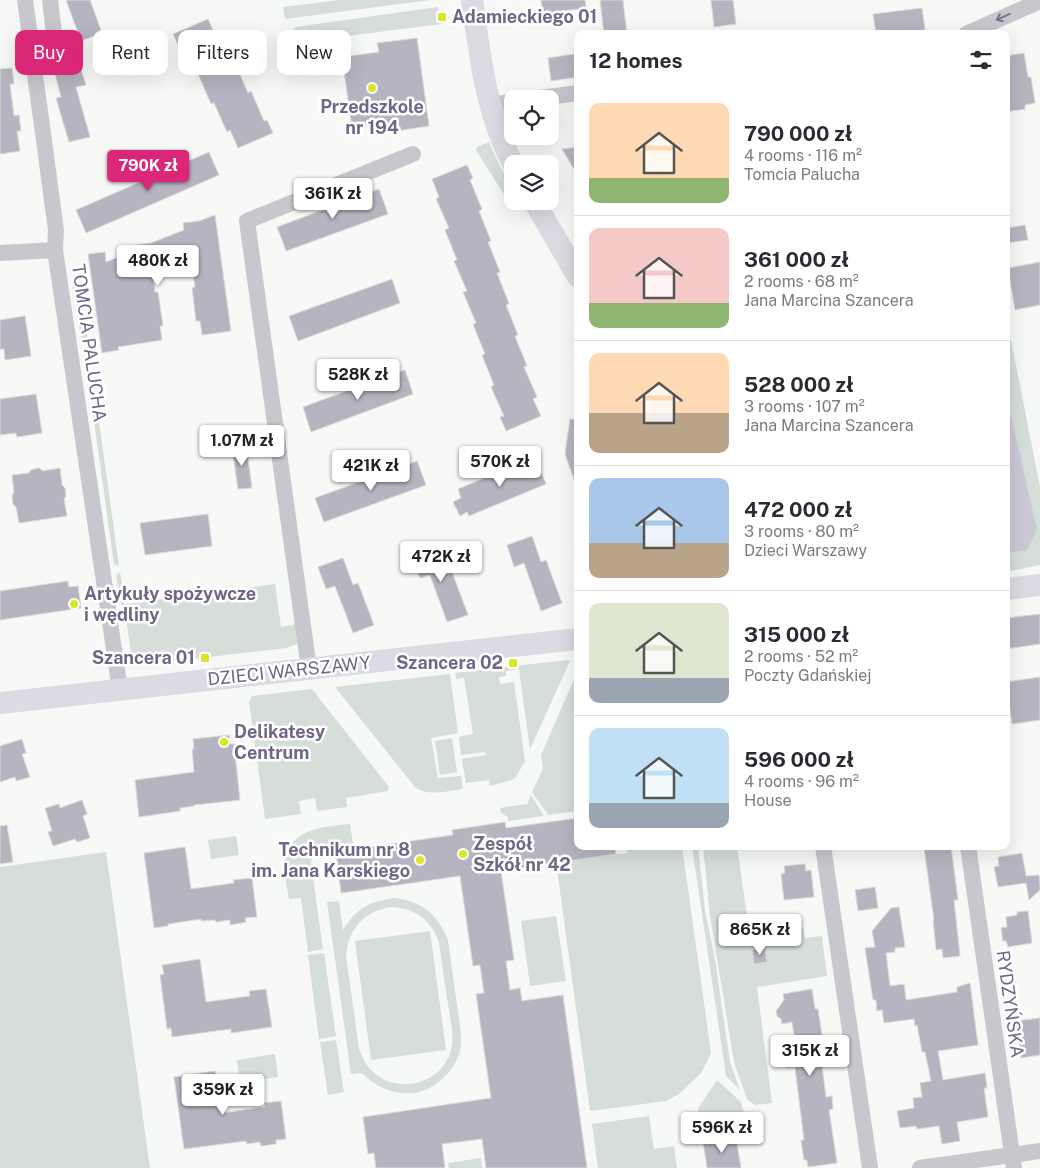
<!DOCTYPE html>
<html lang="en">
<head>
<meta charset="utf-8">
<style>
	body { margin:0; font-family:"Public Sans",sans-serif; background:#f2f2f3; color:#2b2b33; height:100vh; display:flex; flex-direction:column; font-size:19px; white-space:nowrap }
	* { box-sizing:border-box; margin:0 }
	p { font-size:16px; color:#7c7c81 }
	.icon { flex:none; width:28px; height:28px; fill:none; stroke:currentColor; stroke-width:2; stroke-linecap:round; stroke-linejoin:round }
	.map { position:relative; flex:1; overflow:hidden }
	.panel { position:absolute; left:574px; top:30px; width:436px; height:820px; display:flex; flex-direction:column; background:#fff; border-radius:10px; box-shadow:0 5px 20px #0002 }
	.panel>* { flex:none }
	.top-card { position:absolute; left:15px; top:30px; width:475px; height:45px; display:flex; gap:10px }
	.buttons { position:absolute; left:504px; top:90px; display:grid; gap:10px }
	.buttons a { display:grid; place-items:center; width:55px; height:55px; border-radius:10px; background:#fff; box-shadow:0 5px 20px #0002; font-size:25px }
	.price { position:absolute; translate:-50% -42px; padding:0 11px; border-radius:5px; background:#fff; color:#222; font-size:16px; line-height:32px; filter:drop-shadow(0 1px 2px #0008) }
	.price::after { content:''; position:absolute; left:50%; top:30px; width:15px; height:11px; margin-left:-8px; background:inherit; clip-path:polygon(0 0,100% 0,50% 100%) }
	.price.current { background:#db2777; color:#fff }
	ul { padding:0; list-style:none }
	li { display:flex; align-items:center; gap:15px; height:125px; padding:0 15px }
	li+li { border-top:1px solid #e1e1e2 }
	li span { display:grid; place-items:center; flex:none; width:140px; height:100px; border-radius:10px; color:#555 }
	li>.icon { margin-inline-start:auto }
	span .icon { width:60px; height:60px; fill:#fffc; stroke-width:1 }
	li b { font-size:21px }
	h2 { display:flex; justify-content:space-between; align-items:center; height:60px; padding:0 15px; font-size:21px }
	.chip { padding:0 18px; border-radius:10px; background:#fff; box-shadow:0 5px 20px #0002; font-size:18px; line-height:45px }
	.chip.current { background:#db2777; color:#fff }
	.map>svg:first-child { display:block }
</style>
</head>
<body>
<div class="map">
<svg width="1040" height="1168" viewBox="0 0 1040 1168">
	<rect width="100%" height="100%" fill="#f7f9f6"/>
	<path fill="#d5ded9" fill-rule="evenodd" d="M340,0H430L285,19L283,7Z
		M438,7L441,24L285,44V41L296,27Z
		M489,142L500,166L512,188V198L508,201L476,150L477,147Z
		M75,281L79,284L88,340L85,343L82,344L72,282Z
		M1011,340L1040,487V565L1006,572V341Z
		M92,407L97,408L119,566L114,564Z
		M120,572L125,604L275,584L281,627L296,624L297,644L286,648L133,666L124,605H121L116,576Z
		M567,660L570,661L530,749L519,669L506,671V676L499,677L500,684L514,682L525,761L516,777L512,780L490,786L489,780L466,783L462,759L486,755L485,752L461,755L459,737L473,734L464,678L456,679L455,673Z
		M450,674L458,733L431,738L438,778L461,776L463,789C447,791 429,797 415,787L335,687Z
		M576,675L577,811L548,815L532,792L543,769L541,755Z
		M312,689L389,787L387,791L346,798L347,807L317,811L315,798L299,801L301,814L265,819L249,702L252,696Z
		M452,738L457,772L440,775L435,741Z
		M531,795L544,816L508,821V817L501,813L500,808L527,804Z
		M350,824L353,843L320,848L312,857L311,864L323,949L308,952L301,898L289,899C287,888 284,876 285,865C288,828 322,827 350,824Z
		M236,836L239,855L211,859L208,840Z
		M626,846H682L711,1053L702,1072L679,1094L666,1101L590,1111L556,862L627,853Z
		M692,846H698L705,911L715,959L730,1062L740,1090L726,1076Z
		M703,846H737L750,937L803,928L805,938L822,936L827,976L757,987L772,1103L755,1105L747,1099L734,1062L710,916Z
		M106,852L150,1168H0V867Z
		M393,898C420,900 438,914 448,940C451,962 454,983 457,1005C459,1020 463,1036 460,1051C454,1072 435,1090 414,1093C393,1095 376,1087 362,1073L351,1074L327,902L339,901L343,930C356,909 368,902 393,898ZM391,907C415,908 432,920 439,943C442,964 445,984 448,1004C450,1019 455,1035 451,1050C442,1084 399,1095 373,1072C366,1066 363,1058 359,1049L346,956C348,929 364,911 391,907Z
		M556,916L566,981L530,986L521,921Z
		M430,931L446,1050L371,1060L355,941Z
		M324,953L336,1036L319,1039L308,955Z
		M336,1040L344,1092L328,1095L320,1042Z
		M275,1054L278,1077L240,1083L237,1060Z
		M717,1080L741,1102L747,1125L698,1132L694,1126L699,1107Z
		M649,1116L654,1149L674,1146L677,1168H598L592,1124Z
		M481,1158L482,1168H449L448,1163Z"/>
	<path fill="#cac9d5" d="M1006,395L1037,529L1027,550L1006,553Z"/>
	<path fill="#b6b4c0" stroke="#d9dbd8" d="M66,0H90L102,33L81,41Z
		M541,0H585L586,8L543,14Z
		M600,0H623L627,34H604Z
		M711,0H733L736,24L714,27Z
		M922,8L925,30L904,34H876L873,14Z
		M208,19L216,37L219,35L232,65L235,63L248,93L251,91L264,121L267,120L273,133L238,148L230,130L227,132L214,103L211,104L198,74L195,75L182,46L179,47L173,34Z
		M417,38L429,126L390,132L389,123L352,128L342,57L379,52L377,43Z
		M1024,53L1028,77H1031L1035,103L1025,105V109L1006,112V56Z
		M574,54H578V77L551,81L548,58Z
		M79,63L86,85L76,87L90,137L69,142L56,98L61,97L54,70Z
		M12,68L14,84H10L14,116L19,115L21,131H17L20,151L0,154V69Z
		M578,147V176L562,149Z
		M209,152L219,175L86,233L76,210Z
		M467,165L473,178L470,180L482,209L479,211L491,241L488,242L500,272L497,273L509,304L506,305L518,335L515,336L527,366L524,367L537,397L533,399L541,416L506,431L500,417L504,416L491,387L494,385L482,355L485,354L473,324L476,323L463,292L467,291L454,261L457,260L445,230L449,228L436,199L439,197L432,179Z
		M379,189L388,214L286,251L277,227Z
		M215,215L231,331L202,335L200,321H196L192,288L195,287L191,260L182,261L181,252L150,256L155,292H158L163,326H160L162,340L118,347L119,350L102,353L88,254L105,252L106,262L138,249L137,245L151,243L184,230L183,223L199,221Z
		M1025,225L1028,240L1006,243V228Z
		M1040,262V305L1015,310L1008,268Z
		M392,279L400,303L298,341L289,316Z
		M25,316L31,356L5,360L4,349H0V320Z
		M405,370L413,394L311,432L303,407Z
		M36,394L42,433L17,437L16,433L0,435V399Z
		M570,419L578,420V484L576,485L565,454Z
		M246,445L252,488L238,489L232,447Z
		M535,457L546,484L469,516L467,512L460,516L453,502L461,498L458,489Z
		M417,461L426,485L324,522L315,498Z
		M39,468L43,471L60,468L62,485L65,488L66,496L64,499L67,516L19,523L16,507L13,504L12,496L14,492L12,475L29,473L31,470Z
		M208,514L212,546L145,555L140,523Z
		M532,536L541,562L546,560L562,603L541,611L524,563L514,567L507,545Z
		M437,547L447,574L452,572L468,615L447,622L430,575L420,578L412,556Z
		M343,558L353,585L358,583L374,625L353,633L335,586L326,589L318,567Z
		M68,581L69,587L78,586L81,608L0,620V591Z
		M1040,614V644L1006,649V618Z
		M1040,677V720L1012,724L1006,682Z
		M229,735L230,744H234L240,800L194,805V806L180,808V811L139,817L135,780L194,772L192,749H194L193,739Z
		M22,739L26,753L22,754L30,777L16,781L15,777L0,782V746Z
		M82,800L87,814L83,816L90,838L77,842L75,839L53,846L48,832L52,831L45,808L59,804L60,808Z
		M578,818V846H615L616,854L501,871L514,960L506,961L510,990L520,988L522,1001L563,995L587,1168H486L482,1139L442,1144L445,1168H376L374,1153L368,1154L363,1117L491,1098L476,994L484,993L480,965L473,966L460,876L341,893L336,852L453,835L452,830L505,822L506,828Z
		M7,825L13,862L0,864V826Z
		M937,846H951L958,900H954L960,956L943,958L942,949L936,950L933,920H934L924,848Z
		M185,847L191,889L227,884L234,883L233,880L252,878L257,917L245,918L246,922L230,925V920L216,922L215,920L201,921V919L168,924V926L154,928L144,853Z
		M1022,853L1026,876L1039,875L1040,884V890L1029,900L1026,883L998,887L994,867L999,866L998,857Z
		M805,864L806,871L811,870L814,897L784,900L781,874L785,873L784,866Z
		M875,887L878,908L858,911L855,890Z
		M899,907L905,947L895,948V952L886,953L890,986L904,984L906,1000L957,992V987L970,983L978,1045L938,1051L943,1080L985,1073L987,1088H984L988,1117L957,1122L960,1141L942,1144L939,1126L917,1129L916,1126L900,1128L897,1111L914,1108L913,1098L922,1097L920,1083L931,1081L925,1052H922L917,1025L915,1026L914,1019L884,1023L882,1010L877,1011L876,1000H873L865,948L875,947L872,931L891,908Z
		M1028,911L1032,943L1008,947L1006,941H1003L1001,928L1007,927L1006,917L1017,915V912Z
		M765,948L767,962L754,964L752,950Z
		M200,959L206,1002L250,996L249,991L266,989L272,1027L231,1033V1029L216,1031L172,1037L171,1028L167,1029L160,975L164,974L162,965Z
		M812,989L815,1009H818L824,1048L820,1049L826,1097L832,1096L833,1109L829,1110L837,1163L808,1167L807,1160H804L801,1140H804L795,1067L787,1068L785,1049L796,1047L792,1022L782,1024L781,1019L777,1016L776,1011L784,1000L783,994Z
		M1040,1018V1055L1021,1058L1016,1021Z
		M215,1071L222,1113L265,1107L264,1103L281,1101L286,1139L276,1140V1144L261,1146L260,1142L247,1144L246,1141L184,1149L174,1077Z
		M736,1137L741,1168H707L703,1141Z"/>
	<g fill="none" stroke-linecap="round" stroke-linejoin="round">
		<path stroke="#c9c7ce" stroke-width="16" d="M25,0L56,230L55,250L120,690
			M50,0L56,51
			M966,34L1040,1
			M532,99L578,93
			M490,105L512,102
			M0,253L55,250
			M309,669L247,221L413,154
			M823,846L870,1168
			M968,846L1014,1168
			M920,1168L1040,1151"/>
		<path stroke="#dcdae2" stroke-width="22" d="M472,0C480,56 486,113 513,164
			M534,201L578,277
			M1006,589L1040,585
			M0,703L578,639"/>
	</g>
	<defs><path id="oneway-shaft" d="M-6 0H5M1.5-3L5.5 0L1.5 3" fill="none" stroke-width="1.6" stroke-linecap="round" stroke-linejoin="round" transform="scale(1.25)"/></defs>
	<use stroke="#79718f" href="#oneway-shaft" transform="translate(1003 17) rotate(156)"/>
	<g fill="#dbe629" stroke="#fff" stroke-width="2">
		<rect x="437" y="12" width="10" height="10" rx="2.5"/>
		<circle cx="372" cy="88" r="5"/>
		<circle cx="74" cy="604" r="5"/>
		<rect x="200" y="653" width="10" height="10" rx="2.5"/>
		<rect x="508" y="658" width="10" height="10" rx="2.5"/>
		<circle cx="224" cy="742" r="5"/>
		<circle cx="463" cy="854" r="5"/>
		<circle cx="420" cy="860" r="5"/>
	</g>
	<g text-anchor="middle" stroke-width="5" stroke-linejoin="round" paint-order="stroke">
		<g font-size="18" font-weight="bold" fill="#706788" stroke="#fff" text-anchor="start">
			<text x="452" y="23">Adamieckiego 01</text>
			<text x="372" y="113" text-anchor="middle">Przedszkole<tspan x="372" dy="21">nr 194</tspan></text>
			<text x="84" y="600">Artykuły spożywcze<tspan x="84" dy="21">i wędliny</tspan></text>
			<text x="195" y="664" text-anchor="end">Szancera 01</text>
			<text x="503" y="669" text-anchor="end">Szancera 02</text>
			<text x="234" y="738">Delikatesy<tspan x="234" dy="21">Centrum</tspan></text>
			<text x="473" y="850">Zespół<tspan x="473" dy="21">Szkół nr 42</tspan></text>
			<text x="410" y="856" text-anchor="end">Technikum nr 8<tspan x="410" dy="21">im. Jana Karskiego</tspan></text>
		</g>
		<g font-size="18" fill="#706788" stroke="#fff">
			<text transform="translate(89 343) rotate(82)" y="6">TOMCIA PALUCHA</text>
			<text transform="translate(289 671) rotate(-6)" y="6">DZIECI WARSZAWY</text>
			<text transform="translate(1010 1004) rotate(82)" y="6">RYDZYŃSKA</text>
		</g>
	</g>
</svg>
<div class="buttons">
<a><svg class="icon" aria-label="locate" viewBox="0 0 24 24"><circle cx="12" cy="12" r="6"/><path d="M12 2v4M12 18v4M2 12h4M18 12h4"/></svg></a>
<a><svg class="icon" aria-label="layers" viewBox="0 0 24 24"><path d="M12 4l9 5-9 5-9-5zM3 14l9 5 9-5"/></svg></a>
</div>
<b class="price current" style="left:148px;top:192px">790K zł</b>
<b class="price" style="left:333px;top:220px">361K zł</b>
<b class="price" style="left:158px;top:287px">480K zł</b>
<b class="price" style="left:358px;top:401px">528K zł</b>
<b class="price" style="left:242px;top:467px">1.07M zł</b>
<b class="price" style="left:500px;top:488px">570K zł</b>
<b class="price" style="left:371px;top:492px">421K zł</b>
<b class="price" style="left:441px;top:583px">472K zł</b>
<b class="price" style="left:760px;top:956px">865K zł</b>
<b class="price" style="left:810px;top:1077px">315K zł</b>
<b class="price" style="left:223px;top:1116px">359K zł</b>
<b class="price" style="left:722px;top:1154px">596K zł</b>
<div class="top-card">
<a class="chip current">Buy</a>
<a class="chip">Rent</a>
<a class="chip">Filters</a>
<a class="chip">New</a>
</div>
<section class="panel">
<h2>12 homes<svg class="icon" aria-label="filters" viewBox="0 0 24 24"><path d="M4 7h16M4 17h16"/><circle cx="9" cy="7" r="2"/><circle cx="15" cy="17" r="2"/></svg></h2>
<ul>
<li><span style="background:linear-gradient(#ffd9b3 75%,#8fb573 0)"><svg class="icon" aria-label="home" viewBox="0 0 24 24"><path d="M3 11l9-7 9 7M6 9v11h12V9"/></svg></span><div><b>790 000 zł</b><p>4 rooms · 116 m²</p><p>Tomcia Palucha</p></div></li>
<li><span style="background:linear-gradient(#f6c9c9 75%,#8fb573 0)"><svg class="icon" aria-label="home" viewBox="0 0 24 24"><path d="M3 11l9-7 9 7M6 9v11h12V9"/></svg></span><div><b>361 000 zł</b><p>2 rooms · 68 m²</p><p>Jana Marcina Szancera</p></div></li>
<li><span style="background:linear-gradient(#ffd9b3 60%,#b9a48a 0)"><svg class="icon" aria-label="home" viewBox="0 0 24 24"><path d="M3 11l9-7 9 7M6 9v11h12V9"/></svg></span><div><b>528 000 zł</b><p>3 rooms · 107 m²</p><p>Jana Marcina Szancera</p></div></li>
<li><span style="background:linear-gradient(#a9c7e8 65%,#b9a48a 0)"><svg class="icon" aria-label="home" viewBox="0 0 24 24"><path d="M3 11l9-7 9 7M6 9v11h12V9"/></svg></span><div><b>472 000 zł</b><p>3 rooms · 80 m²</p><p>Dzieci Warszawy</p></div></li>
<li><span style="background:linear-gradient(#dfe7d0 75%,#9aa5b1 0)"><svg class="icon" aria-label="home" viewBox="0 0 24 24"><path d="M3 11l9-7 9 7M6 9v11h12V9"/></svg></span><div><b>315 000 zł</b><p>2 rooms · 52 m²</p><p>Poczty Gdańskiej</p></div></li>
<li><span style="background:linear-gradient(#bfe0f5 75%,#9aa5b1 0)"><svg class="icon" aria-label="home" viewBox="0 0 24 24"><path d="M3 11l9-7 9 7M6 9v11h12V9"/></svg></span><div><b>596 000 zł</b><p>4 rooms · 96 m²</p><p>House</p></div></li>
</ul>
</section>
</div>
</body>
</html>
